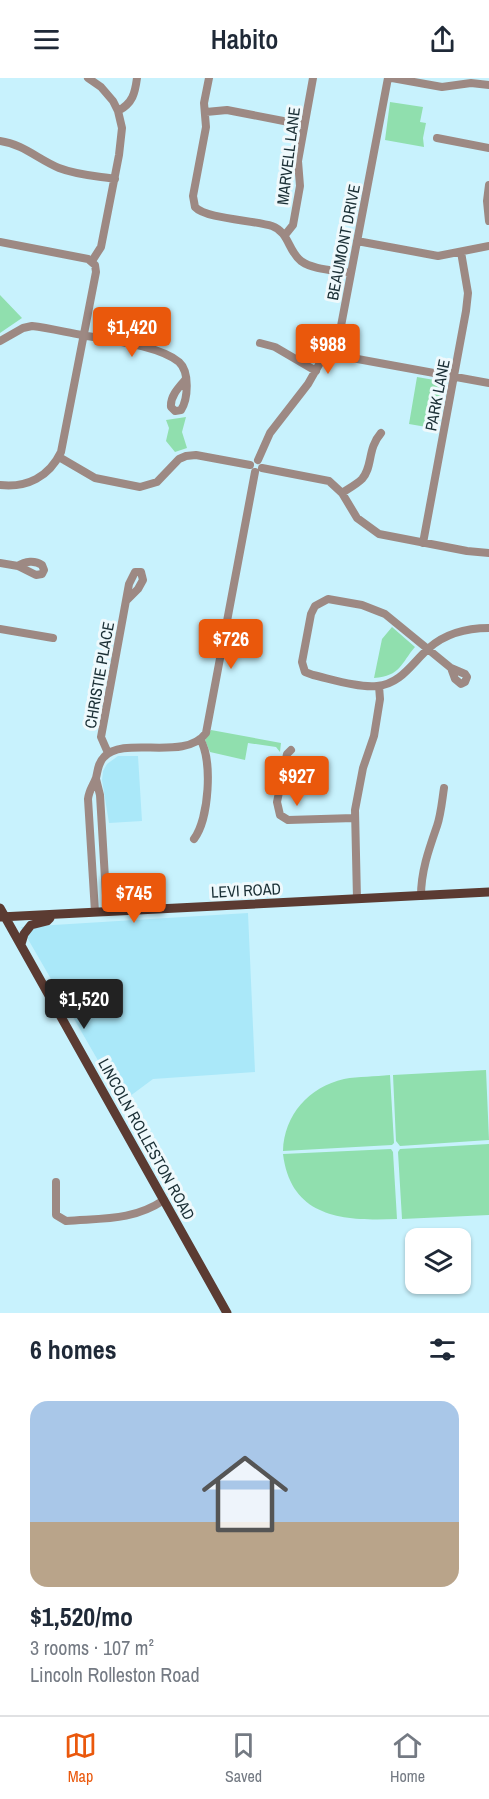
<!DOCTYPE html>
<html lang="en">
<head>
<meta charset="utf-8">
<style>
	body { margin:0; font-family:"Archivo Narrow",sans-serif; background:#f6f6f7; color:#1f2937; height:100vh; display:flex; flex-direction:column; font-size:22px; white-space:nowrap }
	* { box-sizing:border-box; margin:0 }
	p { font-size:20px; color:#747a83 }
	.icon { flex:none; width:33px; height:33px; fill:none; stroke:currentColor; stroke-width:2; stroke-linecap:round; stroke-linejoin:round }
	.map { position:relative; height:1235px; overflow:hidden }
	.details { display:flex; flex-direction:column; background:#fff; flex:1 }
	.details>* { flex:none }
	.fabs { position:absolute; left:405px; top:1150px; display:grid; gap:12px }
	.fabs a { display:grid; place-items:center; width:66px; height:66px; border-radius:12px; background:#fff; box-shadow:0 2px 4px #0004; font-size:30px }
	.price { position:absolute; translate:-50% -51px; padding:0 14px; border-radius:6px; background:#ea580c; color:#fff; font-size:20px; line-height:39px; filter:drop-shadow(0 2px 3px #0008) }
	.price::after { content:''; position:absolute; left:50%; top:36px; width:18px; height:14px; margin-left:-9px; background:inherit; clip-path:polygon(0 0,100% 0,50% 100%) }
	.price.current { background:#222; color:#fff }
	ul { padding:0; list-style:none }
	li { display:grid; align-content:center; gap:12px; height:318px; padding:0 30px }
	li+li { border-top:2px solid #e0e1e3 }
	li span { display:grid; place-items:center; height:186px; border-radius:18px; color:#555 }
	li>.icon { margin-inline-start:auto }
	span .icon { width:108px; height:108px; fill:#fffc; stroke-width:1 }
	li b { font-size:26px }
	h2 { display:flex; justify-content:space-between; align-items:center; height:72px; padding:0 30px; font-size:26px }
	header { display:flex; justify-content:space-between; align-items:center; height:78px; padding:0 30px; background:#fff; font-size:27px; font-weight:600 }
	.tab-bar { display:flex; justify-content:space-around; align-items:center; height:84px; border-top:2px solid #e0e1e3; background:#fff; font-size:16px; color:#747a83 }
	.tab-bar a { display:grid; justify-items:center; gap:3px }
	.tab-bar .current { color:#ea580c }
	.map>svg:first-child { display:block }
</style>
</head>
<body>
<header><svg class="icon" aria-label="menu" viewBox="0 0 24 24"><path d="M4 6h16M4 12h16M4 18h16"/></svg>Habito<svg class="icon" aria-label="share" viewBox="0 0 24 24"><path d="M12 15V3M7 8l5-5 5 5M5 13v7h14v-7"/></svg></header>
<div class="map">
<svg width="489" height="1235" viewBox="0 0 489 1235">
	<rect width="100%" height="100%" fill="#c8f2fd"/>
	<path fill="#aae8f9" d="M118,678H138L142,743L109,745L102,702L103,693L107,686Z
		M248,835L255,994L153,1001L122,1024L21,849Z"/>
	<path fill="#90dfae" d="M390,24L423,29L420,44L426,45L423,60L424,69L385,62Z
		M0,217L22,240L0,255Z
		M417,299L446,304L438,351L409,346Z
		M186,339L182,354L187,370L175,374L166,363L169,350L166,342Z
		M392,549L415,569C401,585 401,598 374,600L382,561Z
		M211,652L281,665L280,674L276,669L248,665L245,682L210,674L205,662Z
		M486,992L489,1062L400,1068L396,1063L393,997Z
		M390,997L394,1065L392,1067L283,1073C284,1037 309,1009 344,1001C359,998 375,999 390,997Z
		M489,1066V1137L402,1141L398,1074L400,1071Z
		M391,1071L393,1074L397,1141C345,1143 291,1141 283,1076Z"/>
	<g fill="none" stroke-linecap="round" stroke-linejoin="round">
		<path stroke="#9d8983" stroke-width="8" d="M88,0L101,9L113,23L118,33L122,50L119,77L101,169L92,183
			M209,0L204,25L206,49L193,118L195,129C206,141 254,142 272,148C289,154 288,173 301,183C313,192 336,192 351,195
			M392,0L442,9L471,5L489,7
			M118,33C133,25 135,15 137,0
			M206,34L227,32L304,47
			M437,60L489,70
			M0,63C23,66 39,82 59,90C77,97 96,98 115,101
			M489,107L487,123L489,143
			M285,157L293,147L300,108L298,83L313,0
			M357,163L438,178L489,168
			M0,164L88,181L95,187L96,194L61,374C49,399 27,410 0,407
			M0,263L23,250L32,248C49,250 65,254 82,257C108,262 158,267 179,284C190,294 188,321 181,332L175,333L171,329C170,318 179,309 186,301
			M260,265L275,269L316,293
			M330,270L352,280L489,305
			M59,379L95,400L140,409L157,404L179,381L186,378L196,377L250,387
			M258,382L270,355L308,306L341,248L388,0
			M262,390L329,403L342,415L357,440L379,456L467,473L489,475
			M342,415C348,411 357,406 362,401C373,389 367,371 381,355
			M423,465L466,233L468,215L461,174
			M0,485L18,488L36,497L42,496L44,492L42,487C35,482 25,483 18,488
			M0,551L53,560
			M451,590L455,601L461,606L465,604L467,599L465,596L451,590L385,536L362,527L328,521L315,528L311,536L302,584L305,594L313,597C331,601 359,610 377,608C401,606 412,585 429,570C446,555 467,550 489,550
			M291,672L287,676L277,724L280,737L288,742L354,740
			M108,675L101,659L129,506L135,494H141L143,502L138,511L126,523
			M96,701L100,717L107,834
			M194,761C209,741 213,682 200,661
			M421,818C421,793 429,771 437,748C441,736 442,723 444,710
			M357,821L355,732L363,690L374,658L380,621L379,608
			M95,834L88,721C89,712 93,708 96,700C98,692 98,685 104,679C124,657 185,684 206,655L255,394
			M56,1104V1137L66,1143C102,1140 133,1143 164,1122"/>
		<path stroke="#5b3b32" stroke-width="9" d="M0,830L227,1235
			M0,839L489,814
			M21,866L24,856L31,847L47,843L50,840"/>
	</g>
	<g text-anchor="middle" stroke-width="6" stroke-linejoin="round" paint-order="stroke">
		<g font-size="16" fill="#1a2f35" stroke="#eff9fc">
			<text transform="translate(288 78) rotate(-83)" y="6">MARVELL LANE</text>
			<text transform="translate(343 164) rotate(-79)" y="6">BEAUMONT DRIVE</text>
			<text transform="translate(437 317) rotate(-79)" y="6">PARK LANE</text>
			<text transform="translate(99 597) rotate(-80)" y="6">CHRISTIE PLACE</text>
			<text transform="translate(246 812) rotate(-3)" y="6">LEVI ROAD</text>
			<text transform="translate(147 1061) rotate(61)" y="6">LINCOLN ROLLESTON ROAD</text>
		</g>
	</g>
</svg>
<div class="fabs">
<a><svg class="icon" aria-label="layers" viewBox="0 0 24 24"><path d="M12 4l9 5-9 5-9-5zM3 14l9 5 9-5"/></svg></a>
</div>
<b class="price" style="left:132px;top:280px">$1,420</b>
<b class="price" style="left:328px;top:297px">$988</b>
<b class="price" style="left:231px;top:592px">$726</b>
<b class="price" style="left:297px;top:729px">$927</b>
<b class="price" style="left:134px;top:846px">$745</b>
<b class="price current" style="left:84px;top:952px">$1,520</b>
</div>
<section class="details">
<h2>6 homes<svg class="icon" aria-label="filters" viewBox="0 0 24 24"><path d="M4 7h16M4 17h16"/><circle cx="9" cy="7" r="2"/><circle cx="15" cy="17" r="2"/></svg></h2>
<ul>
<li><span style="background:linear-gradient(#a9c7e8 65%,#b9a48a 0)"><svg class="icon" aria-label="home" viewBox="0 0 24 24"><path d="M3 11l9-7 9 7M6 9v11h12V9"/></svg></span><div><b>$1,520/mo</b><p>3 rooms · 107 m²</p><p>Lincoln Rolleston Road</p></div></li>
</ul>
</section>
<nav class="tab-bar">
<a class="current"><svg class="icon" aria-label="map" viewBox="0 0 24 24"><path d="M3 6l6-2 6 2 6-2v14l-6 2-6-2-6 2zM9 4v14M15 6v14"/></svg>Map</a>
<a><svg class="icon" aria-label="saved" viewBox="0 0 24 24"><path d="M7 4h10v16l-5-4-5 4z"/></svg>Saved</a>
<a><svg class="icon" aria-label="home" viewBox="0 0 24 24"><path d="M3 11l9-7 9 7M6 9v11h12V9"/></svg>Home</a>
</nav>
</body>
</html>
